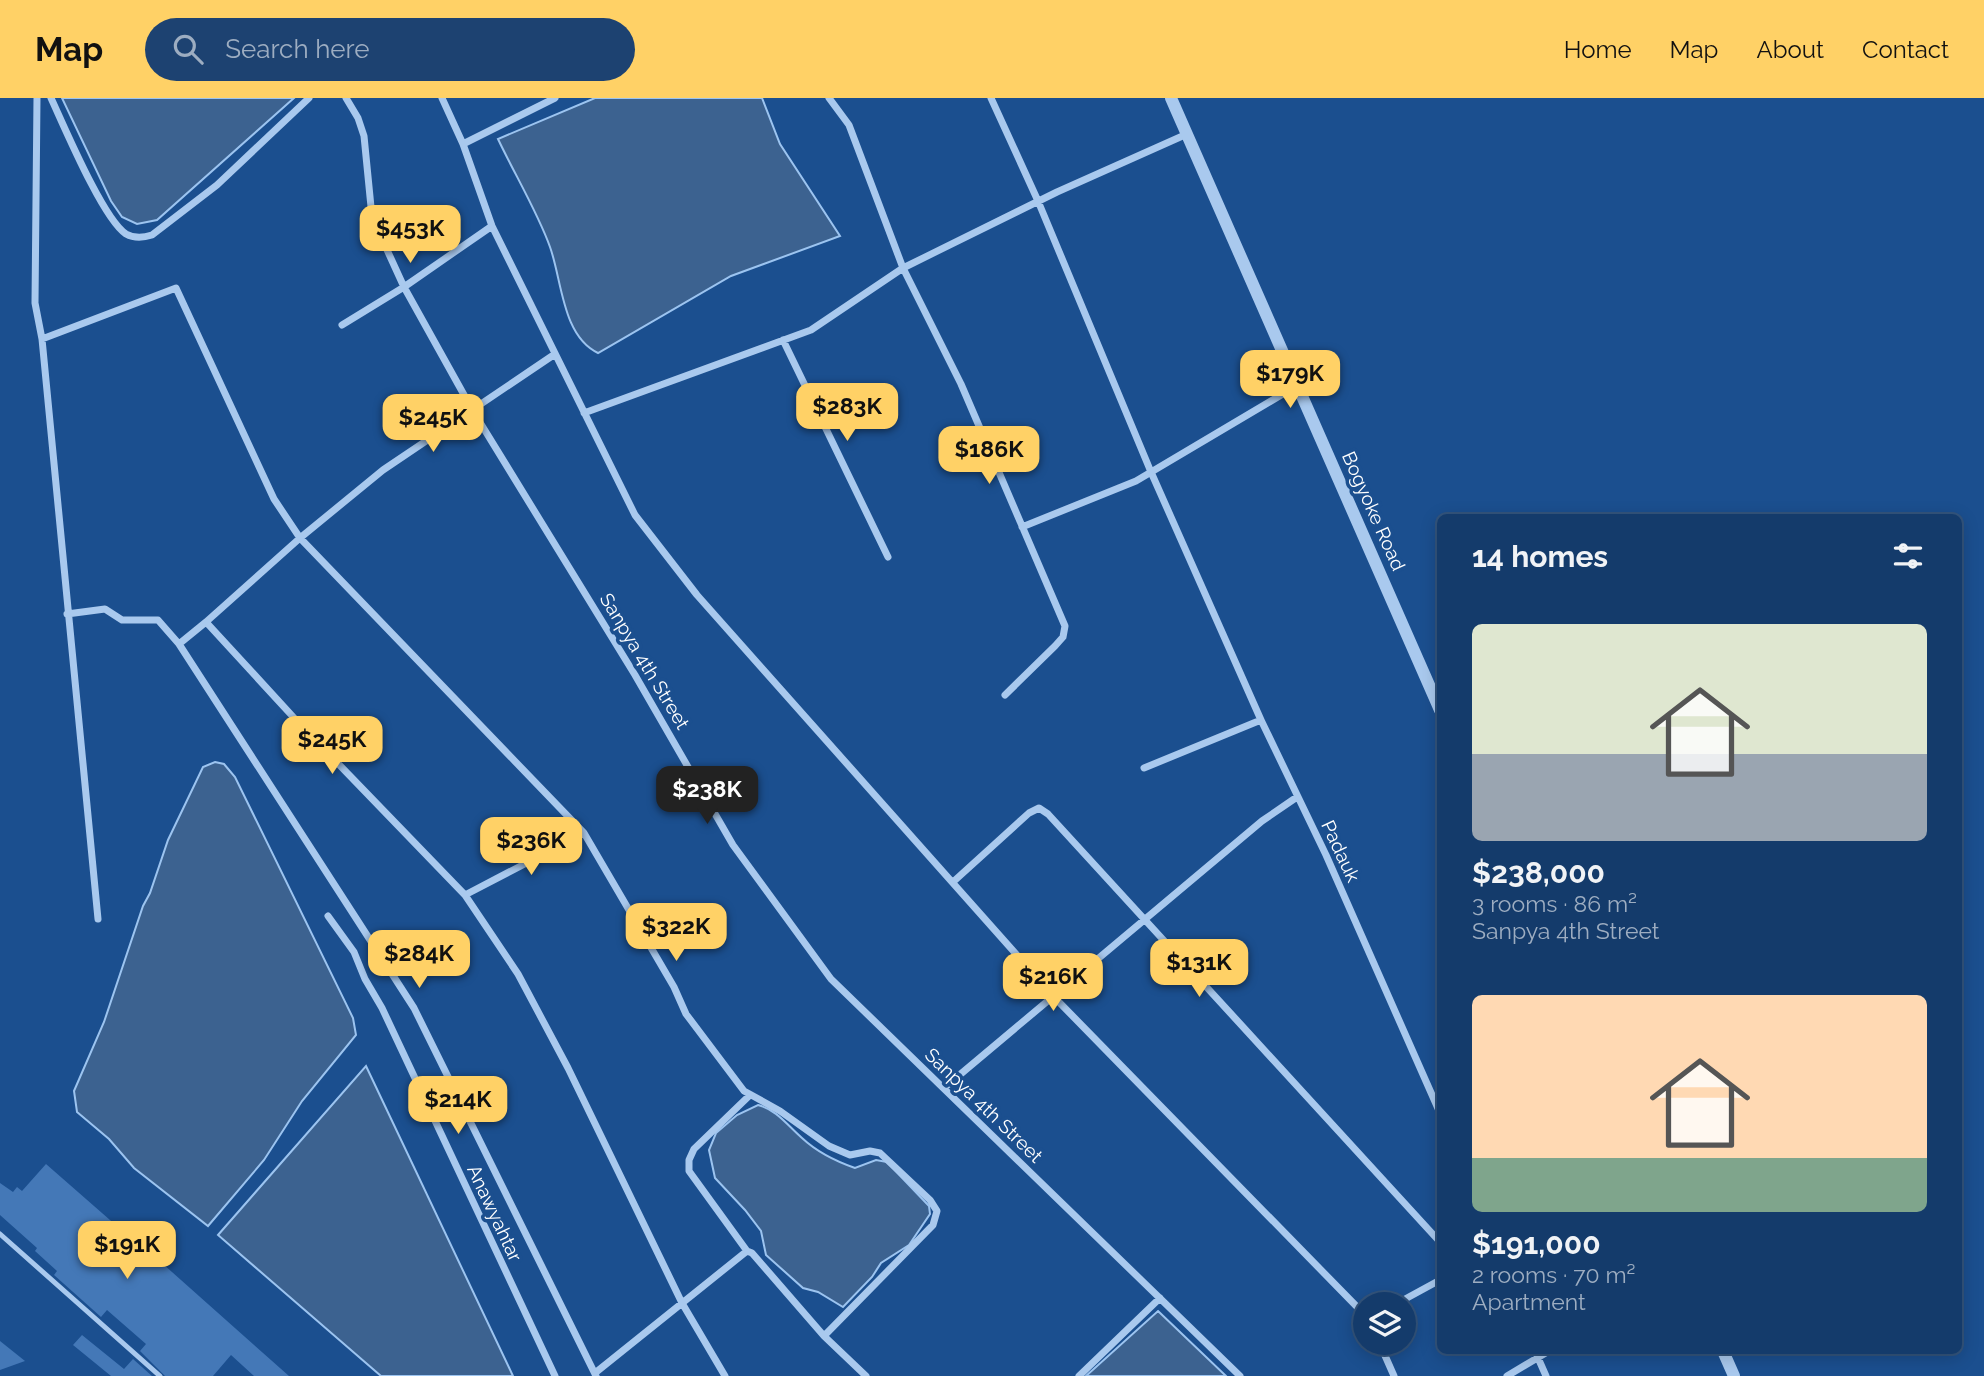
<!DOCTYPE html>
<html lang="en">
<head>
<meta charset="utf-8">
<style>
	body { margin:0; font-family:Raleway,sans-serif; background:#1d4271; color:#f1f3f6; height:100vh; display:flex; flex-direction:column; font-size:26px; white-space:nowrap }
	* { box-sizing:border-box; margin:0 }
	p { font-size:23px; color:#9dadc1 }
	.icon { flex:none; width:38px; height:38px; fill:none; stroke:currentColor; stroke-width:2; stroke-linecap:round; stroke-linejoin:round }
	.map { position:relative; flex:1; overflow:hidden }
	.drawer { position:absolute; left:1437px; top:416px; width:525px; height:840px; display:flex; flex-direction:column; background:#143b6b; border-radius:10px; box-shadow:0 4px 18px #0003,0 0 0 2px #33557e }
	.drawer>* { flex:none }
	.buttons { position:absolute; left:1353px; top:1194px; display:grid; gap:14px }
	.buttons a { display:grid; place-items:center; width:63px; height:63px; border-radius:50%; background:#143b6b; box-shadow:0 4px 18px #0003,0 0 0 2px #33557e; font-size:35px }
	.price { position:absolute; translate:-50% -60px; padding:0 16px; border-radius:14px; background:#ffd166; color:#111; font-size:23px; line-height:46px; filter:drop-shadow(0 2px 4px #0008) }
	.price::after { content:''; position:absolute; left:50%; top:42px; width:21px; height:16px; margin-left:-10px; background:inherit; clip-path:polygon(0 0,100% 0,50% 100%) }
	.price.selected { background:#222; color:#fff }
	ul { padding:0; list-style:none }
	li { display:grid; align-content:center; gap:14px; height:371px; padding:0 35px }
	li span { display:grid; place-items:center; height:217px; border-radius:10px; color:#555 }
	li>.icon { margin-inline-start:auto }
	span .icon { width:126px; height:126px; fill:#fffc; stroke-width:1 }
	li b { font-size:30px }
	h2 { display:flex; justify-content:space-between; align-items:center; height:84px; padding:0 35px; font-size:30px }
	header { display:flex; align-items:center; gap:42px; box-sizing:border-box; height:98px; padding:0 35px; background:#ffd166; color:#111 }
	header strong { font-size:33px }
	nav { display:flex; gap:38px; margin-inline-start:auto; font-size:24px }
	.search { width:490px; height:63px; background:#1d4271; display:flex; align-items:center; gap:18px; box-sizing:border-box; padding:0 24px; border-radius:38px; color:#9dadc1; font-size:26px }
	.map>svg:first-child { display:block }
</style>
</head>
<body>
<header>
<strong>Map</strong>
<div class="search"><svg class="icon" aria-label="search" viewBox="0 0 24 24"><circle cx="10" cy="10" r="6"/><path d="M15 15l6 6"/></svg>Search here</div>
<nav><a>Home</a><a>Map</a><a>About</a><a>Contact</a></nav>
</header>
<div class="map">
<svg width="1984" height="1278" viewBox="0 0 1984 1278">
	<rect width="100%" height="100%" fill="#1b4f8f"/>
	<path fill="#3c6290" stroke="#9cc4f0" stroke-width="2" d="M62,0H294L157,122L137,126L122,119L111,103Z
		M595,0H762L780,46L840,138L731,178L598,255C562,238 562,182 550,149C538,115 514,75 498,41Z
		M215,664L224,666L235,679L353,920L356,937L302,1003L264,1062L208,1128L134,1070L109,1041L77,1014L74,993L104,924L143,808L150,795L168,742L203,669Z
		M366,968L513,1278H381L218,1137Z
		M758,1007C777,1012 787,1027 802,1040C817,1054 835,1063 855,1070L876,1062L887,1064L929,1108L930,1116L909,1147L881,1165L872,1179L843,1209L818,1194L803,1190L766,1157L761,1133L745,1112L715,1080L709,1052L716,1035L737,1017Z
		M1158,1213L1226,1278H1086Z"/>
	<path fill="#4478b7" d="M46,1066L126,1136L127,1134L289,1278H254L231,1257L213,1278H165L140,1253L146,1246L107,1212L101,1219L54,1177L57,1173L35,1153L37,1150L0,1117V1085L13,1094L17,1089L22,1093Z
		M82,1237L124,1271L133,1261L152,1278H111L73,1247Z
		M0,1243L25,1263L0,1272Z"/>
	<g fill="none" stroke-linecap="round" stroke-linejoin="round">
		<path stroke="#a9c9ee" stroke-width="5" d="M0,1136L160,1278"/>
		<path stroke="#a9c9ee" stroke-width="7" d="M37,0L35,205L42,241L98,821
			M51,0C64,28 103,121 126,136C135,141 143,140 152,137L217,87L309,0
			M346,0L358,20L364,38L372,119L404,189L473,313L635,577L733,747L831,881L1240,1278
			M442,0L463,46L492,128L635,417L697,497L1055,900L1365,1217
			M991,0L1038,103L1151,374L1261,622
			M463,46L555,0
			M342,227L404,189L492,128
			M42,241L176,190L274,401L300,440L206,524L296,622L465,797L518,876L568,970L682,1205L725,1278
			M783,242L888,459
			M555,256L383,372L300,440L584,735L674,889L686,916L744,993L780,1013L829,1048L850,1057L870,1053L880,1055L930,1102L937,1113L933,1127L824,1238
			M584,315L811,232L903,170L849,27L829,0
			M1022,429L1136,383L1298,287
			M67,516L105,511L122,522H158L179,546L414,910L596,1278
			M179,546L206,524
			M1005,597L1055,548L1063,539L1065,528L961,286L903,170L1057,94L1187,36
			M1144,670L1261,622L1326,757L1440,1015
			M953,784L1029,715L1039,710L1048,716L1440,1144
			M465,797L584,735
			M328,818L354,854L365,881L382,910L555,1278
			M944,990L1262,723L1297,699
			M747,1153L689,1073V1062L694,1051L750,997
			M1396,1206L1440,1182
			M1379,1244L1394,1278
			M1535,1253L1546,1278
			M595,1275L747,1153L752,1155L824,1238L866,1278
			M1079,1278L1160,1200
			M1507,1278L1549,1253"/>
		<path stroke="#a9c9ee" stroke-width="12" d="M1171,0L1440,612
			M1723,1253L1734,1278"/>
	</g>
	<g text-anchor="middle" stroke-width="7" stroke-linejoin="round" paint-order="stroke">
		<g font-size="19" fill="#fff" stroke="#1b4f8f">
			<text transform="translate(1374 413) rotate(66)" y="7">Bogyoke Road</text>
			<text transform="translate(645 563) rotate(59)" y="7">Sanpya 4th Street</text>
			<text transform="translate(1341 753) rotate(65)" y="7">Padauk</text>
			<text transform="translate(984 1007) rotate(44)" y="7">Sanpya 4th Street</text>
			<text transform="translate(495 1115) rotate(65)" y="7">Anawyahtar</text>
		</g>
	</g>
</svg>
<div class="buttons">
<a><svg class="icon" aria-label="layers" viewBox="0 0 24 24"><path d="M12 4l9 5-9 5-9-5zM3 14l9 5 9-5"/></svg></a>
</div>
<b class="price" style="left:410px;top:167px">$453K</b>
<b class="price" style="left:1290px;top:312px">$179K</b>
<b class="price" style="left:847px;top:345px">$283K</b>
<b class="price" style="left:433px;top:356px">$245K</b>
<b class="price" style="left:989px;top:388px">$186K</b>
<b class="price" style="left:332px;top:678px">$245K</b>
<b class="price selected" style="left:707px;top:728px">$238K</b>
<b class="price" style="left:531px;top:779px">$236K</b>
<b class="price" style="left:676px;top:865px">$322K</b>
<b class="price" style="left:419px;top:892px">$284K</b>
<b class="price" style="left:1199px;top:901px">$131K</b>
<b class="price" style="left:1053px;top:915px">$216K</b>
<b class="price" style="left:458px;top:1038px">$214K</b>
<b class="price" style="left:127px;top:1183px">$191K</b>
<section class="drawer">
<h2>14 homes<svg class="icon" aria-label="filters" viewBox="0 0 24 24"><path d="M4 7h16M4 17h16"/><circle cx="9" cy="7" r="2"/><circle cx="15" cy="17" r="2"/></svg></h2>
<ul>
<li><span style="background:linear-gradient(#dfe7d0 60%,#9aa5b1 0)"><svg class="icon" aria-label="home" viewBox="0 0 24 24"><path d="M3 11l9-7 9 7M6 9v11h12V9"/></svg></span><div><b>$238,000</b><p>3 rooms · 86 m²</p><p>Sanpya 4th Street</p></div></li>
<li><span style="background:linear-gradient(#ffd9b3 75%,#7fa58c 0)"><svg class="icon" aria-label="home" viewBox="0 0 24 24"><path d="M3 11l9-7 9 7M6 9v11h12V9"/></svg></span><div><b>$191,000</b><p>2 rooms · 70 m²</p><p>Apartment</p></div></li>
</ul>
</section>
</div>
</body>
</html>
